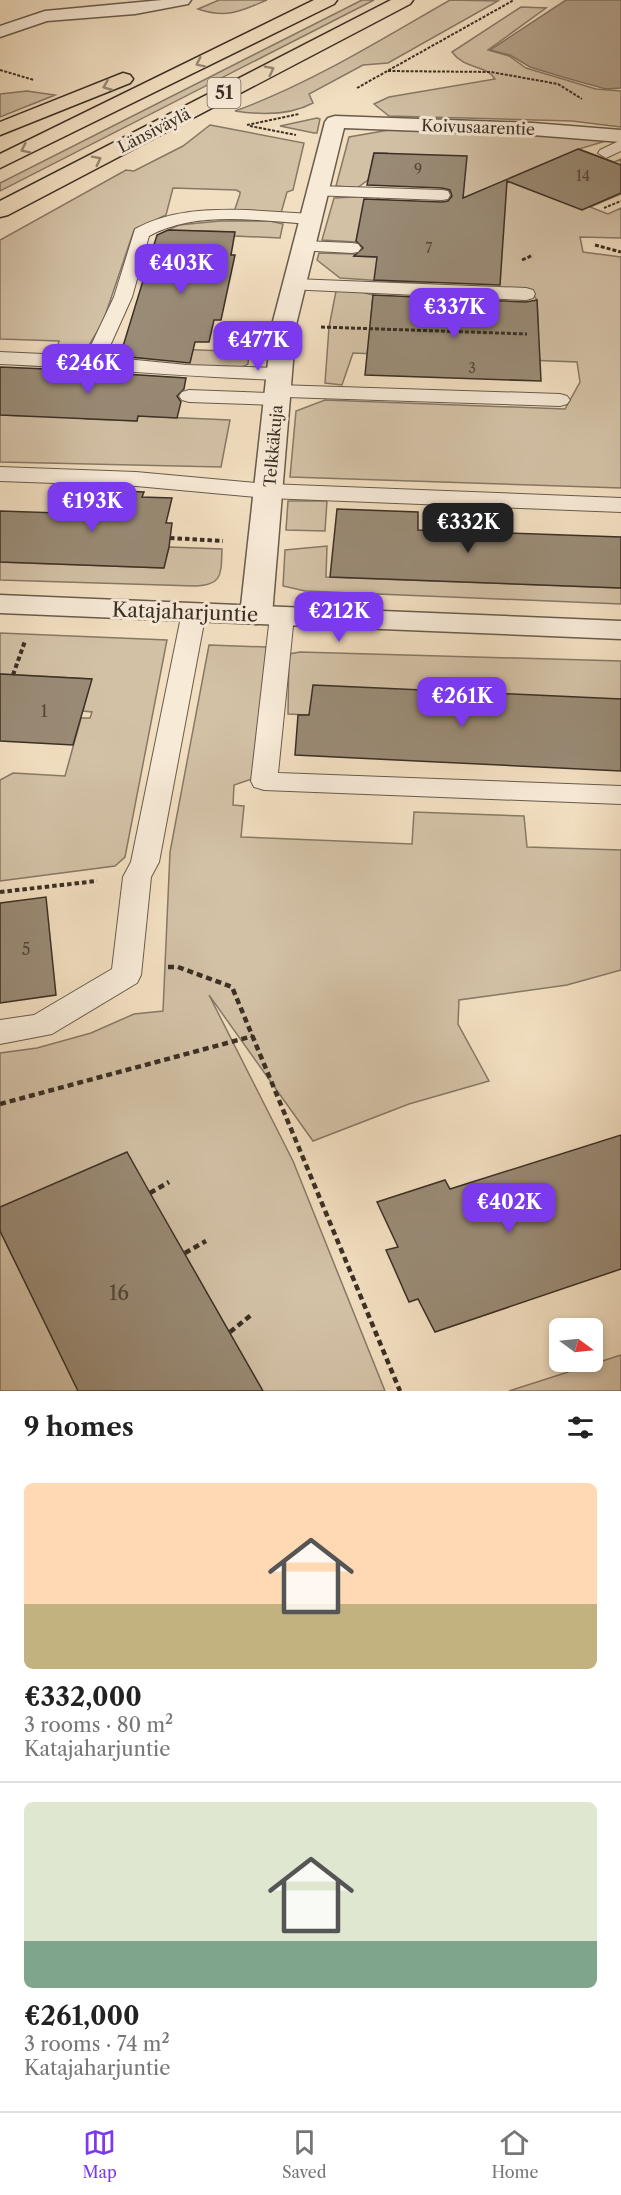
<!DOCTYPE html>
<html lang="en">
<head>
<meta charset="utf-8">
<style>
	body { margin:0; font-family:"Libre Caslon Text",serif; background:#f6f6f6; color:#222; height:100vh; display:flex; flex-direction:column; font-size:22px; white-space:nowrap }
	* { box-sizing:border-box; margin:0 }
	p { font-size:20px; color:#767676 }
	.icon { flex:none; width:33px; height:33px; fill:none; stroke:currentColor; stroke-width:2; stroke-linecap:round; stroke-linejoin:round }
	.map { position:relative; height:1391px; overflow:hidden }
	.sheet { display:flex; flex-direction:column; background:#fff; flex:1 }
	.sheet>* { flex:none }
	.needle { width:39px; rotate:105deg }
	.buttons { position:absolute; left:549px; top:1318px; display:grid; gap:12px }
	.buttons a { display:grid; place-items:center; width:54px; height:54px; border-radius:9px; background:#fff; box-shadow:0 3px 9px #0003; font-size:30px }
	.price { position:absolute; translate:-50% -51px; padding:0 14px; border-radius:12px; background:#7c3aed; color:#fff; font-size:20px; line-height:39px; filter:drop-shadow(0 2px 3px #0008) }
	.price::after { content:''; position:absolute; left:50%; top:36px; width:18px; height:14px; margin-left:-9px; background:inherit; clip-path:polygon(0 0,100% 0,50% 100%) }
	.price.on { background:#222; color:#fff }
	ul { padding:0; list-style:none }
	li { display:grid; align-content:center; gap:12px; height:318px; padding:0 24px }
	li+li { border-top:2px solid #e0e0e0 }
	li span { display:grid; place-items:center; height:186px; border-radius:9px; color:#555 }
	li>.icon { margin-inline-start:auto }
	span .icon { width:108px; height:108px; fill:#fffc; stroke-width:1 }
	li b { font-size:26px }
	h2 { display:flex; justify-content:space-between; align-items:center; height:72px; padding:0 24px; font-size:26px }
	.dock { display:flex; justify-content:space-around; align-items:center; height:84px; border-top:2px solid #e0e0e0; background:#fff; font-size:16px; color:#767676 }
	.dock a { display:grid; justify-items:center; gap:3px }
	.dock .on { color:#7c3aed }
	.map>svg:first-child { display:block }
</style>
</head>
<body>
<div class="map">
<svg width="621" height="1391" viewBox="0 0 621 1391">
	<rect width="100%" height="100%" fill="#f2dfc1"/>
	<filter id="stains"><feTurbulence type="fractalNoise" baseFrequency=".00333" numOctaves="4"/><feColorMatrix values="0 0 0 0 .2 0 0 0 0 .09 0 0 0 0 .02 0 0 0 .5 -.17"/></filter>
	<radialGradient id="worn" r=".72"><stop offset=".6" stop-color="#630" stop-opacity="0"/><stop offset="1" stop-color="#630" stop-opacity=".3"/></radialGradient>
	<path fill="#d3c1a6" stroke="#877866" stroke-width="1.5" d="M219,0H267C241,11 227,19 198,9Z
		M362,0H374L0,191V183Z
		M450,0L498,1L388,63L363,65L309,94L313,103C289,116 261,115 235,111C310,84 380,40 450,0Z
		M521,7L546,8L488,50L509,56L526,68L596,89L621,91V127L572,121L389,116L374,104L389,97L495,79C485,64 465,70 452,52Z
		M27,91L55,95L0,117V94Z
		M317,118L320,119L317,133H314L280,126Z
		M210,125L304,143L293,190L287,192L281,213L234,212L240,194V192L236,190L173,188L166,215L134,230L103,322L85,352L56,351L59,341L0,339V240L126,170L134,171L183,146Z
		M389,130L575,136L609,140L579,149L614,162L621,159V194L590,207L608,214L621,208V238L580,237L583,252L621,257V488L290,477L296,411L325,400L565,409L580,382L577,362L353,353L342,385L325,383L329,327L336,291H358L373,295L371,318L538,323L537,300L531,291L340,278L317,260L319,253L354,254V256L501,263L358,232L356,242L322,240L334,198L373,196L381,200L447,204L451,184L387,153H374L368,180L357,188L336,186L349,137Z
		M220,221H270L283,224L280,238L234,236V232L168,230L179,225Z
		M125,347L249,352L248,364L235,371L122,359Z
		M29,412L87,419L137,421L138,416L230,420L221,467L0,462V415L28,416Z
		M288,501H327L325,531L286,530Z
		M327,546L326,577L621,588V604L305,591L283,586L285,550Z
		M169,547L222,549C221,574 223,585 195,586L0,580V562L163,568Z
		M0,633L167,640L125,857L115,866L0,881V780L13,773L65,776L81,718H90L92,712L83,711L91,679L0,674Z
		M209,645L266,647L268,658L252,779L234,785L233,805L244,806L241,837L412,844L414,812L524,816L527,847L621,850V970L567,985L459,1000L458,1024L489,1081L409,1104L313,1141L209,995L293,1161L385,1391H0V1053L37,1048L91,1033L134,1014L163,1011L170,852Z
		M300,652L621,661V699L309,715L288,714L289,654Z
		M621,1355V1391H509Z"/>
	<path fill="#b4a38c" stroke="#847563" stroke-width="1.5" d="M566,0H621V88L606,89L566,78L530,67L510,55L490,50Z"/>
	<path fill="#9a8b76" stroke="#3b2f25" stroke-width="1.5" d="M578,149L621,165V193L582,210L507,181L500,285L374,280L377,257L354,256L363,248L356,241L364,199L442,202L448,201L452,196L450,190L442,188L367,185L374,153L467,156L463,198Z
		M168,230L235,232L231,255H235L221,320H214L209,342H195L190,363L120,356L157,235Z
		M373,295L526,302L537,300L541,381L365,375Z
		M0,367L47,369L186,378L184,389L177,396L181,402L177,418L138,416L137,421L0,415Z
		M95,490L144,492L142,497L172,498L166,523H172L169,547L164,568L0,562V511L88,514Z
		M337,509L418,512V530L621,537V588L330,577Z
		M0,674L92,679L73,745L0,741Z
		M313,685L621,699V771L295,755L298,715H309Z
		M46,897L56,995L0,1003V903Z
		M621,1135V1269L435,1332L418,1299L409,1302L386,1250L398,1247L377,1202L445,1180L450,1189Z
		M127,1152L150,1193L263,1391H78L0,1231V1207Z"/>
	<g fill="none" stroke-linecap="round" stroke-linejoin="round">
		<defs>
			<path id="service" d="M621,140V151L606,158L598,153L600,150Z
				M317,186L442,190L448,191L450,195L448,199L442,200L311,195L309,191Z
				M247,210L311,214L317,215L320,219L317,223L311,224C259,221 197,210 149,236L132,297L105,357L187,365L280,368L287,370L290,374L287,378L280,380C186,377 94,368 0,364V352L86,356L114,297L135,229C170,210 208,209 247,210Z
				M303,241L352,243L358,244L361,248L358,252L352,253L297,250L294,246L297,242Z
				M294,279L526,288L533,290L535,294L533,298L526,300L287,289L285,285L287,281Z
				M278,385L560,394L567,396L570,400L567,404L560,406L286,397L284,403L277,405L189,402L182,400L179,396L182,392L189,390L269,393L271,387Z
				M0,467L136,472L268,484L621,498V512L268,498L136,486L0,481Z
				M194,605L203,607L206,612L159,862L151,877L141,975L137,983L52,1034L0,1044V1020L34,1015L112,969L123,877L131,862L182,612L185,607Z
				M282,609L291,611L294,616L278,773L621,786V804L264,790L254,787L251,781L270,616L273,611Z"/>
			<path id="minor" d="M162,0H191L188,4L135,14L47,21L0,37V26L45,11Z
				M335,116L533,123L621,130V142L533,135L344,128L296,325L272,615L267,622L256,624L245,622L240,615L272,325L325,122L328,118Z"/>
			<path id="tertiary" d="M0,595L621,621V639L0,613Z"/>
			<path id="motorway" d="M314,0H337L334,4L0,168V154Z
				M391,0H413L410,4L8,215L0,217V201Z
				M123,73L130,75L133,79L130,83L0,135V122Z"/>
		</defs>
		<use href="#service" stroke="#695b4c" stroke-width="2"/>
		<use href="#minor" stroke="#695b4c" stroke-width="3"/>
		<use href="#tertiary" stroke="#695b4c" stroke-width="3"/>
		<use href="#motorway" stroke="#3b2f25" stroke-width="3"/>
		<path stroke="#3b2f25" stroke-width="2" stroke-dasharray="3 1.5" stroke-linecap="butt" d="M0,70L34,80
			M388,71L491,72L558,84L582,99
			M357,88L514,0
			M247,125L299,114
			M250,126L296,135
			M604,208L621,201"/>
		<path stroke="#3b2f25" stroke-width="3" stroke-dasharray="4 2" stroke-linecap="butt" d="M595,245L621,252
			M522,260L533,255
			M321,327L527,334"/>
		<path stroke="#3b2f25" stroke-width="4" stroke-dasharray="4.5 3" stroke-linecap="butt" d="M170,538L223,541
			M13,675L25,641
			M0,892L97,881"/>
		<path stroke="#3b2f25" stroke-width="4.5" stroke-dasharray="6 4" stroke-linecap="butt" d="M168,967H178L232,987L400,1391
			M0,1104L253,1036
			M150,1193L169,1182
			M185,1253L206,1241
			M230,1332L251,1315"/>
		<use href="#service" fill="#f7ead7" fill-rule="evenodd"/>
		<use href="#minor" fill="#f7ead7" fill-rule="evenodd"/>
		<use href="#tertiary" fill="#f7ead7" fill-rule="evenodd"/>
		<use href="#motorway" fill="#f2dfc1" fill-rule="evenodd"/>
	</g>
	<defs><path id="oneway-chevron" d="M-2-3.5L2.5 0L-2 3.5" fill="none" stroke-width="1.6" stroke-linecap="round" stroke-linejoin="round" transform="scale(1.5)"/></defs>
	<g stroke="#968773">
		<use href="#oneway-chevron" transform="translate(200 63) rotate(154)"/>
		<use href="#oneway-chevron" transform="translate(270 70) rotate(-27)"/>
		<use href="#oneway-chevron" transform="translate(107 86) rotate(158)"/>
		<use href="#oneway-chevron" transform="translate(25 149) rotate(154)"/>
		<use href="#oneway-chevron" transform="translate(97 160) rotate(-27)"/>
	</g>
	<g text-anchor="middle" stroke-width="6" stroke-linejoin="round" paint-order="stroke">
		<g font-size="14" fill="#534639">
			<text x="418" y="174">9</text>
			<text x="583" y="181">14</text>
			<text x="429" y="253">7</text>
			<text x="472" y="373">3</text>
		</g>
		<g font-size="16" fill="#3b2f25" stroke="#f7ead7">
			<text transform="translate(478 127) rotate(2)" y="6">Koivusaarentie</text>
			<text transform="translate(154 130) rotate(-27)" y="6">Länsiväylä</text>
			<text transform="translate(273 446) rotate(-85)" y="6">Telkkäkuja</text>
		</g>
		<g font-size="16" fill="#534639">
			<text x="44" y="717">1</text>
			<text x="26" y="955">5</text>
		</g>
		<rect fill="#f7ead7" stroke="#73675a" stroke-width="1.5" x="207.5" y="78" width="33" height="30" rx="4.5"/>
		<g font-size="18" font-weight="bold" fill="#3b2f25">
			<text x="224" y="99">51</text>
		</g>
		<g font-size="20" fill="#3b2f25" stroke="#f7ead7">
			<text transform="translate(185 612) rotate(2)" y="7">Katajaharjuntie</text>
		</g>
		<g font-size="20" fill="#534639">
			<text x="119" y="1300">16</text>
		</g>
	</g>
	<rect width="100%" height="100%" filter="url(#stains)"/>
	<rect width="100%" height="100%" fill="url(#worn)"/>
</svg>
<div class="buttons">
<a><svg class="needle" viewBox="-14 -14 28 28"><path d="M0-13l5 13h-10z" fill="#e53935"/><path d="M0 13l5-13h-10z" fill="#767676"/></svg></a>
</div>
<b class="price" style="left:181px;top:295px">€403K</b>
<b class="price" style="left:454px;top:339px">€337K</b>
<b class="price" style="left:258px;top:372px">€477K</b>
<b class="price" style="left:88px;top:395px">€246K</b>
<b class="price" style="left:92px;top:533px">€193K</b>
<b class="price on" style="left:468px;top:554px">€332K</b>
<b class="price" style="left:339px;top:643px">€212K</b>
<b class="price" style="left:462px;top:728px">€261K</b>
<b class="price" style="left:509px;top:1234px">€402K</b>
</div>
<section class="sheet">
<h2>9 homes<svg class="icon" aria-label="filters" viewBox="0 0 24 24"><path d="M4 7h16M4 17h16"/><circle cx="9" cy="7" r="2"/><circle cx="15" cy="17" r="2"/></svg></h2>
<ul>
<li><span style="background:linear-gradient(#ffd9b3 65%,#c2b280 0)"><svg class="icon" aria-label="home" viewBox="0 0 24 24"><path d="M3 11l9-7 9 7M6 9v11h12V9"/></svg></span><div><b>€332,000</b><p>3 rooms · 80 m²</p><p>Katajaharjuntie</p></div></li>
<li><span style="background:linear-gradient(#dfe7d0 75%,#7fa58c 0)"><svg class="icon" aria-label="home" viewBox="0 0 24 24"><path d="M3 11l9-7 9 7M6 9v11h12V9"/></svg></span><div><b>€261,000</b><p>3 rooms · 74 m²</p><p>Katajaharjuntie</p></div></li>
</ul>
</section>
<nav class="dock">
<a class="on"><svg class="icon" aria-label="map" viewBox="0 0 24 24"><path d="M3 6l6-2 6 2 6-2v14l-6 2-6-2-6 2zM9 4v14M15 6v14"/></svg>Map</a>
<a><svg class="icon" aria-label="saved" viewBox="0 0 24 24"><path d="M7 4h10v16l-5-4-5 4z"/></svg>Saved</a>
<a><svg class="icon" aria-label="home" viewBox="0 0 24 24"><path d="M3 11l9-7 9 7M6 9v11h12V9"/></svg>Home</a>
</nav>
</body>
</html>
